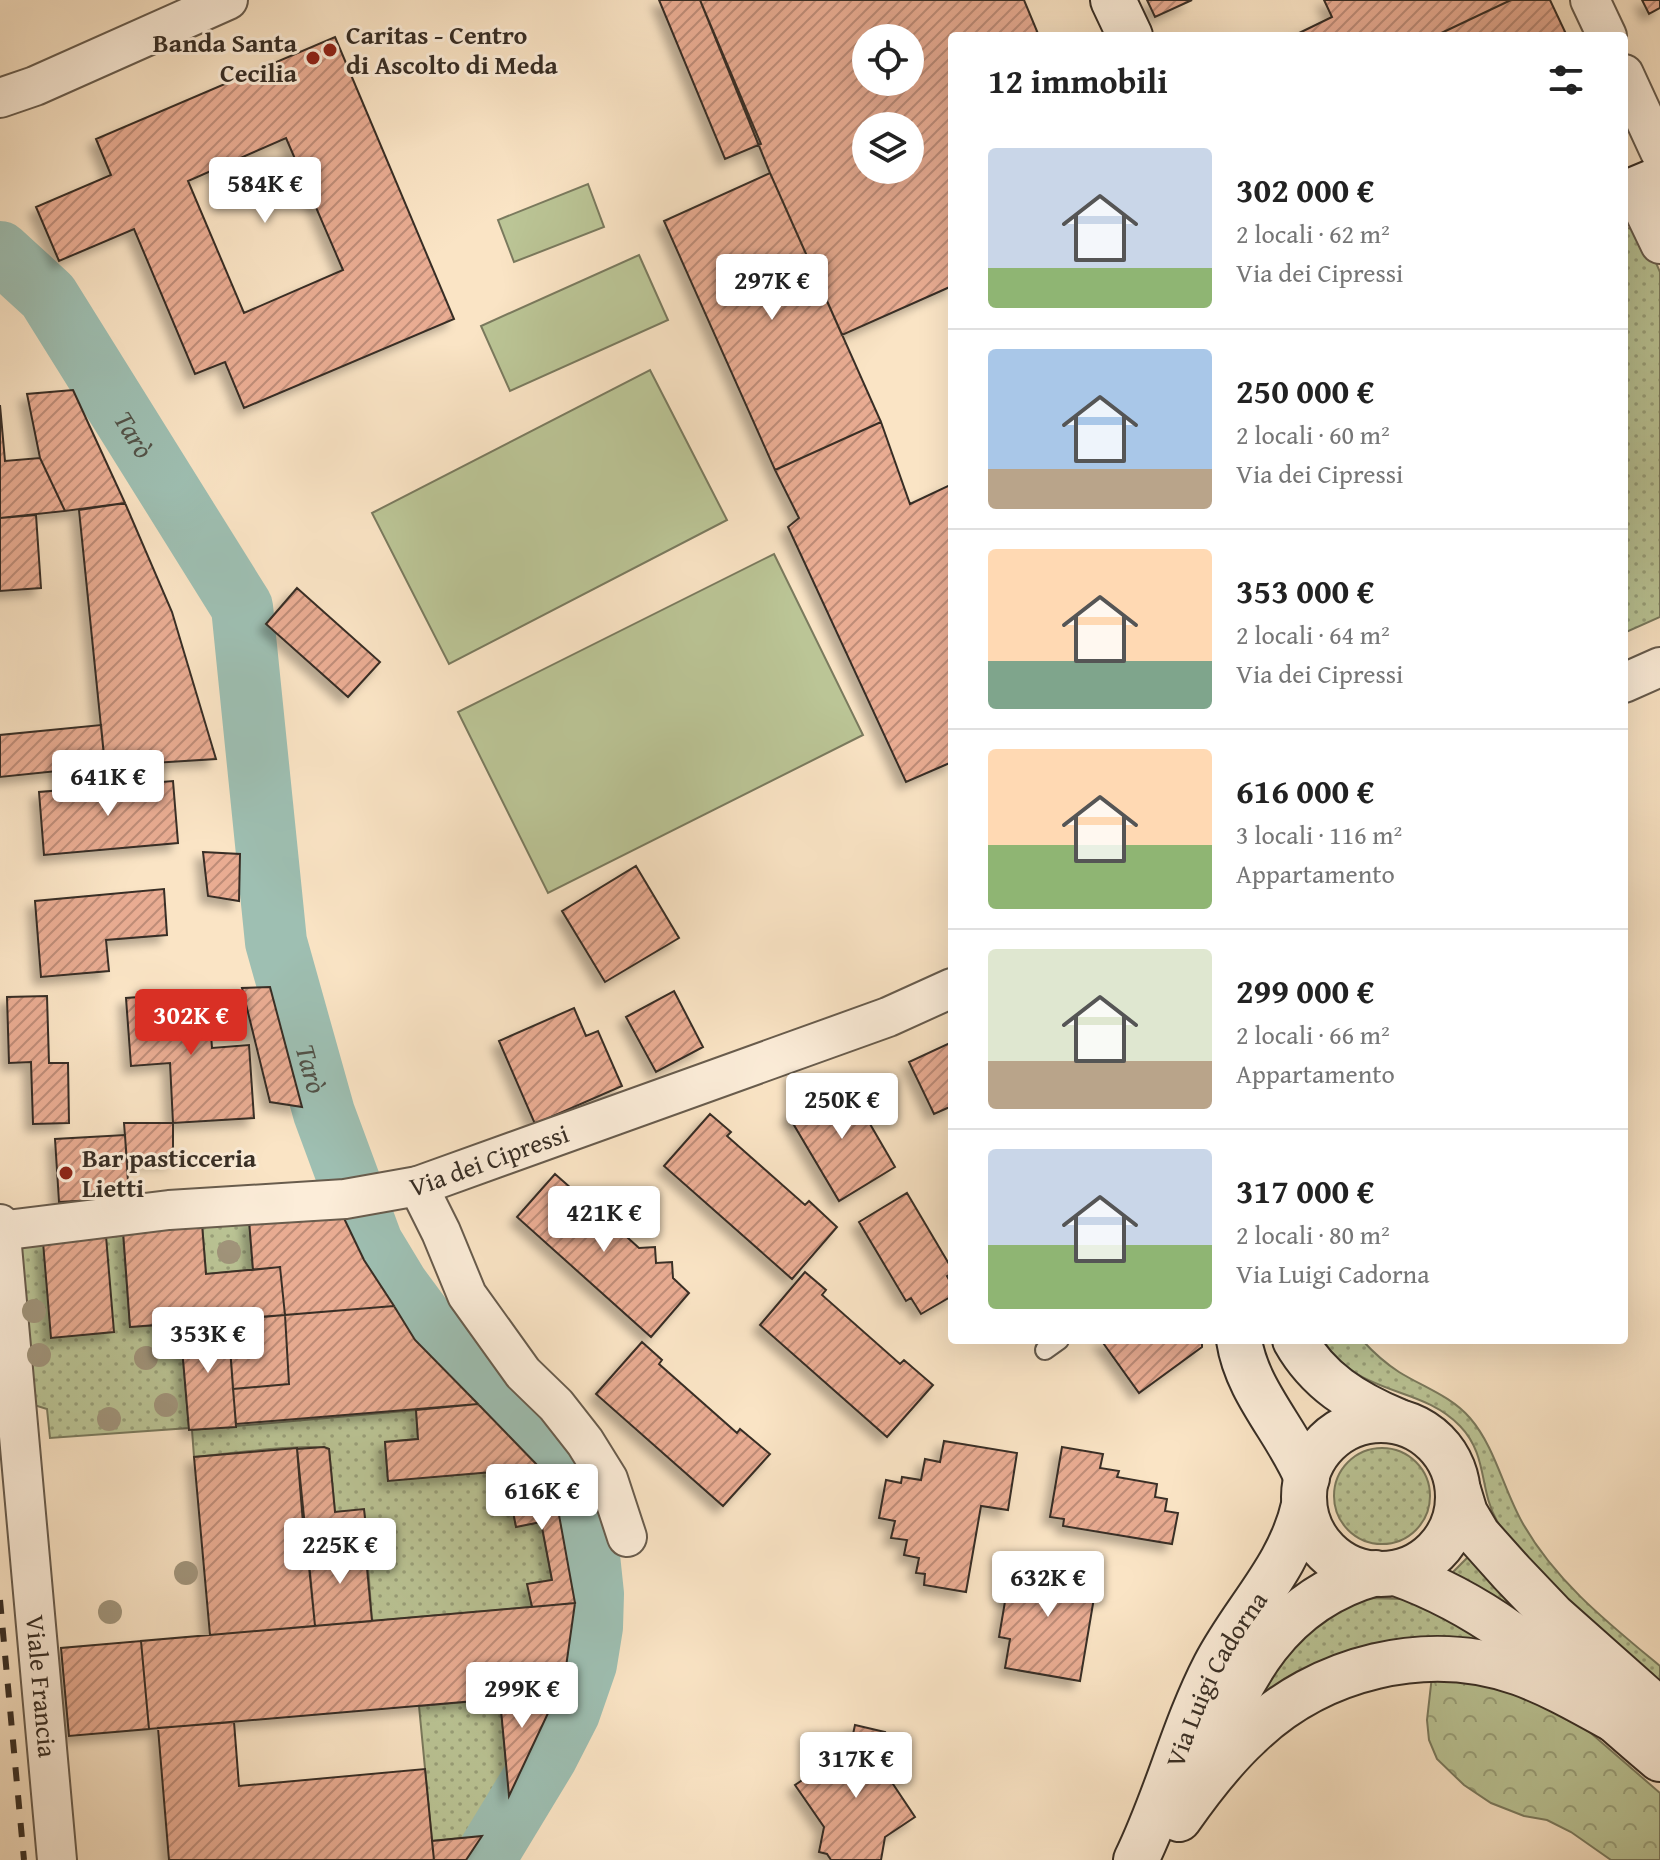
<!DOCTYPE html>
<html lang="it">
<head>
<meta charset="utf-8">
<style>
	body { margin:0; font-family:"Gentium Book Plus",serif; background:#f2f2f2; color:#222; height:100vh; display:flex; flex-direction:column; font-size:30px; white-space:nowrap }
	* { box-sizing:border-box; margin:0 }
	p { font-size:26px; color:#767676 }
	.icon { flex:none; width:44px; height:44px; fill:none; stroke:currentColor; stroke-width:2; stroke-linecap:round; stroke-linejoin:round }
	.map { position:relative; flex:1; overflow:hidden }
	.details { position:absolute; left:948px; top:32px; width:680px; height:1312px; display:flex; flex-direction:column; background:#fff; border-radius:8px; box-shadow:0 8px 32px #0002 }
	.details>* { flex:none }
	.fabs { position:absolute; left:852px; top:24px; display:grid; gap:16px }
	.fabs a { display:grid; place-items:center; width:72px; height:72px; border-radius:50%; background:#fff; box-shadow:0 8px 32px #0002; font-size:40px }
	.price { position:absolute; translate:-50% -68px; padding:0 18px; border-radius:8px; background:#fff; color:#222; font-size:26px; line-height:52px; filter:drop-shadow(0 2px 4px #0008) }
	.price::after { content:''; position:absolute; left:50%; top:48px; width:24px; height:18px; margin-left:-12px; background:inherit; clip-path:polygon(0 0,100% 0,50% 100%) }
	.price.on { background:#d93025; color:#fff }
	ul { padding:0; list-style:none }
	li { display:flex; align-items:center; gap:24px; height:200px; padding:0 40px }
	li+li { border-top:2px solid #e0e0e0 }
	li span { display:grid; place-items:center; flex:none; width:224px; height:160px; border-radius:8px; color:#555 }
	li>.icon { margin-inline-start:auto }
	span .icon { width:96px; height:96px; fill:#fffc; stroke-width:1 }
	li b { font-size:34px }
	h2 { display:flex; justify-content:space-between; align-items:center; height:96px; padding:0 40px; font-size:34px }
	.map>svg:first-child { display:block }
</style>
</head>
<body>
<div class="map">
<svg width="1660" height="1860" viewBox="0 0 1660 1860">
	<defs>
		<pattern id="green-dots" width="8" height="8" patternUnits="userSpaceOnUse" patternTransform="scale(2)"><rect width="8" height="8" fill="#bbc596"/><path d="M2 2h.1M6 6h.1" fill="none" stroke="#99a07a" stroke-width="1.8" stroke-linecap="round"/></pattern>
		<pattern id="forest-crowns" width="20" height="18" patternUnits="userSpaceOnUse" patternTransform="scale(2)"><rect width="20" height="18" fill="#bbc596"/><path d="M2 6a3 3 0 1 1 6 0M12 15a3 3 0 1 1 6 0" fill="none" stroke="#99a07a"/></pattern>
		<pattern id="building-hatch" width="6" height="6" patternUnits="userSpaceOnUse" patternTransform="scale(2)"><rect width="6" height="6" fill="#e9ac92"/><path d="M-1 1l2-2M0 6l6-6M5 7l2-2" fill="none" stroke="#be8c77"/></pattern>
		<filter id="shadow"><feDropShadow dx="-7" dy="7" stdDeviation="4" flood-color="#0004"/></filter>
	</defs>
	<rect width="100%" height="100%" fill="#fae4c5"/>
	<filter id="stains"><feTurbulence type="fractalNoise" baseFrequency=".0025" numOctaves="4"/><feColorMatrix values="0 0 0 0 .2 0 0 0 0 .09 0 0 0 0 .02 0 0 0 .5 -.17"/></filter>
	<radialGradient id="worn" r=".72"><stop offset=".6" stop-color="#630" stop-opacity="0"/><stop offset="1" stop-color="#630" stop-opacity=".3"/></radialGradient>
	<path fill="url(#green-dots)" stroke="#7a7a5e" stroke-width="2" d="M1624,227C1647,231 1651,253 1660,272V617L1624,633Z
		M249,1220L253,1270L206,1274L202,1224Z
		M123,1231L130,1327L180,1324L189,1428L50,1438L47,1409L34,1405L16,1240Z
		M1323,1340H1362C1373,1352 1385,1363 1399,1372C1423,1387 1451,1396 1470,1418C1495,1447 1503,1488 1522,1522C1555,1581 1608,1623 1660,1666V1686C1615,1647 1576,1612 1536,1568C1522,1553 1507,1539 1497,1521C1479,1490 1488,1455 1460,1426C1420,1384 1359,1398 1323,1340Z
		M416,1410L418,1439L385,1442L388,1480L505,1471L516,1526L541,1522L552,1580L528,1584L532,1607L372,1621L364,1510L335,1512L329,1449C313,1442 218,1455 194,1457L192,1430Z
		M1334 1496a48 48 0 1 1 96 0a48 48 0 1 1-96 0Z
		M1468,1557L1520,1611L1518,1616L1449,1576Z
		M1364,1598L1404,1599L1498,1639L1253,1712L1260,1675L1298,1625Z
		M500,1699L509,1796L482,1836L432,1841L419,1706Z"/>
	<path fill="url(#forest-crowns)" stroke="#7a7a5e" stroke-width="2" d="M1432,1676L1516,1689L1585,1728L1660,1793V1860H1611L1571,1832L1547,1820L1524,1816L1491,1803L1464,1785L1437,1759L1429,1740L1427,1720Z"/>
	<path fill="#bbc596" stroke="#7a7a5e" stroke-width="2" d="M588,184L604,227L514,262L498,220Z
		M639,255L668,320L510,391L481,326Z
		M650,370L727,520L449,664L372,513Z
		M774,554L863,735L548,893L458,712Z"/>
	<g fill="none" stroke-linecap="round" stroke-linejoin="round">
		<path stroke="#9ebfb2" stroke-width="62" id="s1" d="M0,252L48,296L242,607L276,942L324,1113L372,1243L398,1286L426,1324L546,1449L574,1495L580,1517L589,1556L593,1594L592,1627L586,1664L569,1713L547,1756L484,1860"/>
	</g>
	<path fill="url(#building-hatch)" stroke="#382e25" stroke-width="2" fill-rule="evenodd" filter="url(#shadow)" d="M659,0H700L761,144L725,159Z
		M700,0H1024L1039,36H952V286L842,335L770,173ZM866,38H910V82H866ZM866,126H910V170H866Z
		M1147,0H1192L1155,17Z
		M1324,0H1511L1435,36H1293L1332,17Z
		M1511,0H1550L1567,36H1435Z
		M1642,0H1660V8L1649,14Z
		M335,37L454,319L244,408L225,362L195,374L134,229L59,261L36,207L111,175L96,139ZM286,138L343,270L244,313L188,181Z
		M770,173L881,422L775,470L664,221Z
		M73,390L125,503L65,511L40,458L27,394Z
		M0,405L5,461L40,458L65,511L0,518Z
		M881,422L910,504L950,485L952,490V762L906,782L788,527L799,518L775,470Z
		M125,503L172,612L216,759L105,766L79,510Z
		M36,515L41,588L0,591V518Z
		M297,588L380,662L348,697L266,624Z
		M101,725L105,766L0,777V735Z
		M173,781L178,843L44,855L39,792Z
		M203,852L240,854L239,901L208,896Z
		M636,866L679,938L605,982L562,911Z
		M164,889L167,935L106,940L109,971L41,977L35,901Z
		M270,987L302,1107L270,1102L242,988Z
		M674,991L703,1047L656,1072L626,1017Z
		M208,992L212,1048L249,1045L254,1118L173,1123L170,1063L131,1066L126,998Z
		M47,996L49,1063H68L69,1123L33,1124L31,1062L9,1063L7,997Z
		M574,1008L586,1036L598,1031L622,1086L535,1124L499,1041Z
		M952,1042V1106L934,1114L909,1062Z
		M845,1081L895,1167L839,1201L788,1115Z
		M710,1114L731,1132L727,1136L805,1205L809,1201L837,1227L792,1279L664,1166Z
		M124,1123H173V1161L127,1162Z
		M125,1135L129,1198L59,1202L55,1139Z
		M555,1174L572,1189L588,1188L589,1204L605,1203L606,1218L639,1248L655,1247L656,1263L672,1262L673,1278L689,1293L651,1337L517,1217Z
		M907,1193L952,1269V1273L947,1276L952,1285V1296L921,1314L911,1298L906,1301L859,1222Z
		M341,1212L364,1260L394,1306L285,1315L280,1267L253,1270L249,1220Z
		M202,1224L206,1274L280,1267L285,1315L130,1327L123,1231Z
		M106,1236L114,1332L51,1338L43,1242Z
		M805,1272L826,1290L822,1295L900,1364L904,1360L933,1385L887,1437L760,1325Z
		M394,1306L415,1340L478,1404L236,1424L233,1389L289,1384L285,1315Z
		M285,1315L289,1384L233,1389L228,1320Z
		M228,1320L236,1427L189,1430L180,1324Z
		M1101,1340H1202V1347L1139,1393Z
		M642,1342L662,1360L659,1364L737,1433L740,1429L770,1454L723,1506L596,1394Z
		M478,1404L540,1468L388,1481L385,1442L418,1439L416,1410Z
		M944,1441L1017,1453L1008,1510L981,1506L966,1592L924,1585L925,1574L916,1573L919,1558L904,1555L907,1540L891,1538L895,1521L879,1518L886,1480L901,1483L902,1477L921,1480L925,1459L940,1462Z
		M324,1447L329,1449L335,1512L364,1509L368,1547L308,1552V1547L305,1548L297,1449Z
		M1062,1447L1103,1454L1100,1468L1119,1471L1117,1477L1157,1484L1155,1497L1167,1499L1165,1511L1178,1513L1172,1544L1063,1526L1064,1519L1050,1517Z
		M297,1448L315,1626L210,1635L194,1457Z
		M540,1468L553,1482L575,1603L532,1607L527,1584L552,1580L541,1522L516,1527L505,1471Z
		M365,1547L372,1621L315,1626L308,1552Z
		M1012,1560L1098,1574L1080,1681L1005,1668L1010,1639L999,1637Z
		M575,1603L564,1681L557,1694L149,1729L141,1641Z
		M141,1641L149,1729L69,1736L61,1648Z
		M557,1694L509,1796L500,1699Z
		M234,1722L239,1786L425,1769L434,1860H169L158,1728Z
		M855,1725L885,1732L879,1763L915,1817L885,1837L881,1860H831L827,1854L819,1852L824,1827L795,1785L850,1748Z
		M482,1836L466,1860H434L432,1841Z"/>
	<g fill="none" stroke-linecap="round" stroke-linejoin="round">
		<defs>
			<path id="lane" d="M1045,1350L1059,1340"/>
			<g id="street">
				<path d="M1590,0L1607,36"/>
				<path d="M1624,74L1660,152"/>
				<path d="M0,98L35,86L228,0"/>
				<path d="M1634,190L1660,244"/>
				<path d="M1624,683L1660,667"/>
				<path d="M418,1186L441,1232L467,1295L523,1373L556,1405L585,1442L608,1479L627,1537"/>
				<path id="s2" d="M0,1224L57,1860"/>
				<path id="s3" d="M0,1231L169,1210L345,1199L418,1186L888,1017L952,988"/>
			</g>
			<g id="secondary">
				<path d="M1113,0L1130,36"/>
				<path d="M1624,194L1660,179"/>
				<path d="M1239,1340C1247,1392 1287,1430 1307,1478"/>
				<path d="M1295,1340C1318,1381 1354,1403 1397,1421"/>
				<circle cx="1381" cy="1497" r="77"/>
				<path d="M1458,1490L1465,1513L1478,1535L1512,1573L1553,1616L1660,1711"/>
				<path d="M1396,1573C1508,1613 1571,1685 1660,1759"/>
				<path d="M1205,1764C1242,1676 1277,1600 1376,1573"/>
				<path d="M1179,1819C1200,1789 1222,1760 1249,1735C1319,1667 1427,1640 1520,1673C1553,1685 1582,1702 1613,1719"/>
				<path id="s4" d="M1136,1860C1167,1797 1183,1728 1215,1666C1244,1610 1290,1568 1304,1505"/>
			</g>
		</defs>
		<use href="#lane" stroke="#685c4d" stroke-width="22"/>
		<use href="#street" stroke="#685c4d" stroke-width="42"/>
		<use href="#secondary" stroke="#382e25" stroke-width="48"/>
		<use href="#lane" stroke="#fcedd9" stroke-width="18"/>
		<use href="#street" stroke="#fcedd9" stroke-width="38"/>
		<use href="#secondary" stroke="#fcedd9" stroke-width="44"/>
		<path stroke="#382e25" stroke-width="6" stroke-dasharray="14 14" stroke-linecap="butt" d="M0,1600L24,1860"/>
	</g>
	<g fill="#a1957c">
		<circle cx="229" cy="1252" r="12"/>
		<circle cx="34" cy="1311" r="12"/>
		<circle cx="39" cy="1355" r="12"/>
		<circle cx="146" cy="1358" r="12"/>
		<circle cx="166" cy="1405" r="12"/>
		<circle cx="109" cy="1419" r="12"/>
		<circle cx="186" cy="1573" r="12"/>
		<circle cx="110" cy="1612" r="12"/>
	</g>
	<g fill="#8f2418" stroke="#fcedd9" stroke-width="3">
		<circle cx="330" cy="50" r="8"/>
		<circle cx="313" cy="58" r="8"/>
		<circle cx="66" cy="1173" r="8"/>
	</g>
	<g text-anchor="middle" stroke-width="6" stroke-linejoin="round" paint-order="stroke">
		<g font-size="26" font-weight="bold" fill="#382e25" stroke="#fcedd9" text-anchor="start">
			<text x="346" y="44">Caritas - Centro<tspan x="346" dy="30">di Ascolto di Meda</tspan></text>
			<text x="297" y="52" text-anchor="end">Banda Santa<tspan x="297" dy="30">Cecilia</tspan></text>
			<text x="82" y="1167">Bar pasticceria<tspan x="82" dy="30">Lietti</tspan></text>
		</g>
		<g font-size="26" fill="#382e25" stroke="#fcedd9">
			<text dy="9" stroke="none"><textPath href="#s3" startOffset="496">Via dei Cipressi</textPath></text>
			<text dy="9" stroke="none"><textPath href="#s4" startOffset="198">Via Luigi Cadorna</textPath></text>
			<text dy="9" stroke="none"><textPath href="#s2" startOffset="464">Viale Francia</textPath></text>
		</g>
		<g font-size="28" font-style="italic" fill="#525248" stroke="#fcedd9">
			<text dy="10" stroke="none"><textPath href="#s1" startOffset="228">Tarò</textPath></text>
			<text dy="10" stroke="none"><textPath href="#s1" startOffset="900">Tarò</textPath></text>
		</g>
	</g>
	<rect width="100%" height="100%" filter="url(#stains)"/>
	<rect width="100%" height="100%" fill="url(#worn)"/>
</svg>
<div class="fabs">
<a><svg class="icon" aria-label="locate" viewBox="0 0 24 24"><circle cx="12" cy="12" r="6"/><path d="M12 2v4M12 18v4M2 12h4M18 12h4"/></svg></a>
<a><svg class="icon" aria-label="layers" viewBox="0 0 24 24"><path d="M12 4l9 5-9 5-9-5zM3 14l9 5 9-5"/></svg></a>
</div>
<b class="price" style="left:265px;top:225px">584K €</b>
<b class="price" style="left:772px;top:322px">297K €</b>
<b class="price" style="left:108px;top:818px">641K €</b>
<b class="price on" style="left:191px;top:1057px">302K €</b>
<b class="price" style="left:842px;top:1141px">250K €</b>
<b class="price" style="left:604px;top:1254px">421K €</b>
<b class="price" style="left:208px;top:1375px">353K €</b>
<b class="price" style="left:542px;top:1532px">616K €</b>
<b class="price" style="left:340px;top:1586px">225K €</b>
<b class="price" style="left:1048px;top:1619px">632K €</b>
<b class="price" style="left:522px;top:1730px">299K €</b>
<b class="price" style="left:856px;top:1800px">317K €</b>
<section class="details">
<h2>12 immobili<svg class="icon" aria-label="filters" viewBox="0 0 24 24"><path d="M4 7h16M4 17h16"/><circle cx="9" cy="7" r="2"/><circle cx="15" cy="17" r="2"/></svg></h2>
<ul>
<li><span style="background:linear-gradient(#c9d6e8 75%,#8fb573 0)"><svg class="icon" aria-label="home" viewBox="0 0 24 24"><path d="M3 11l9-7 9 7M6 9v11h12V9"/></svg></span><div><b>302 000 €</b><p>2 locali · 62 m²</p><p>Via dei Cipressi</p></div></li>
<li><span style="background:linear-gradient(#a9c7e8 75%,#b9a48a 0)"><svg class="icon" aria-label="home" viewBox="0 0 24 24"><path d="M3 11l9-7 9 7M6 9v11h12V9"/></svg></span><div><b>250 000 €</b><p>2 locali · 60 m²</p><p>Via dei Cipressi</p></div></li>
<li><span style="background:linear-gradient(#ffd9b3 70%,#7fa58c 0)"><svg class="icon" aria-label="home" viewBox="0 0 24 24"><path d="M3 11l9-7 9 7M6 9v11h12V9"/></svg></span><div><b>353 000 €</b><p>2 locali · 64 m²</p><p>Via dei Cipressi</p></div></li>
<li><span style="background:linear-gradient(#ffd9b3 60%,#8fb573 0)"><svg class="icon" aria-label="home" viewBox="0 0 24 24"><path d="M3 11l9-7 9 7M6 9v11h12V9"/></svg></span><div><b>616 000 €</b><p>3 locali · 116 m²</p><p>Appartamento</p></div></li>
<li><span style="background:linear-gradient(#dfe7d0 70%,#b9a48a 0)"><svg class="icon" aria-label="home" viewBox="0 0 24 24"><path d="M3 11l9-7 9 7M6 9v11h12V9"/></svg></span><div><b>299 000 €</b><p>2 locali · 66 m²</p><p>Appartamento</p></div></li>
<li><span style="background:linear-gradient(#c9d6e8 60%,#8fb573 0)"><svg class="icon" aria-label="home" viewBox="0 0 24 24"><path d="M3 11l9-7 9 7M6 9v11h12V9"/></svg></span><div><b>317 000 €</b><p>2 locali · 80 m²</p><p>Via Luigi Cadorna</p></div></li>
</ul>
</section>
</div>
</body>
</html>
